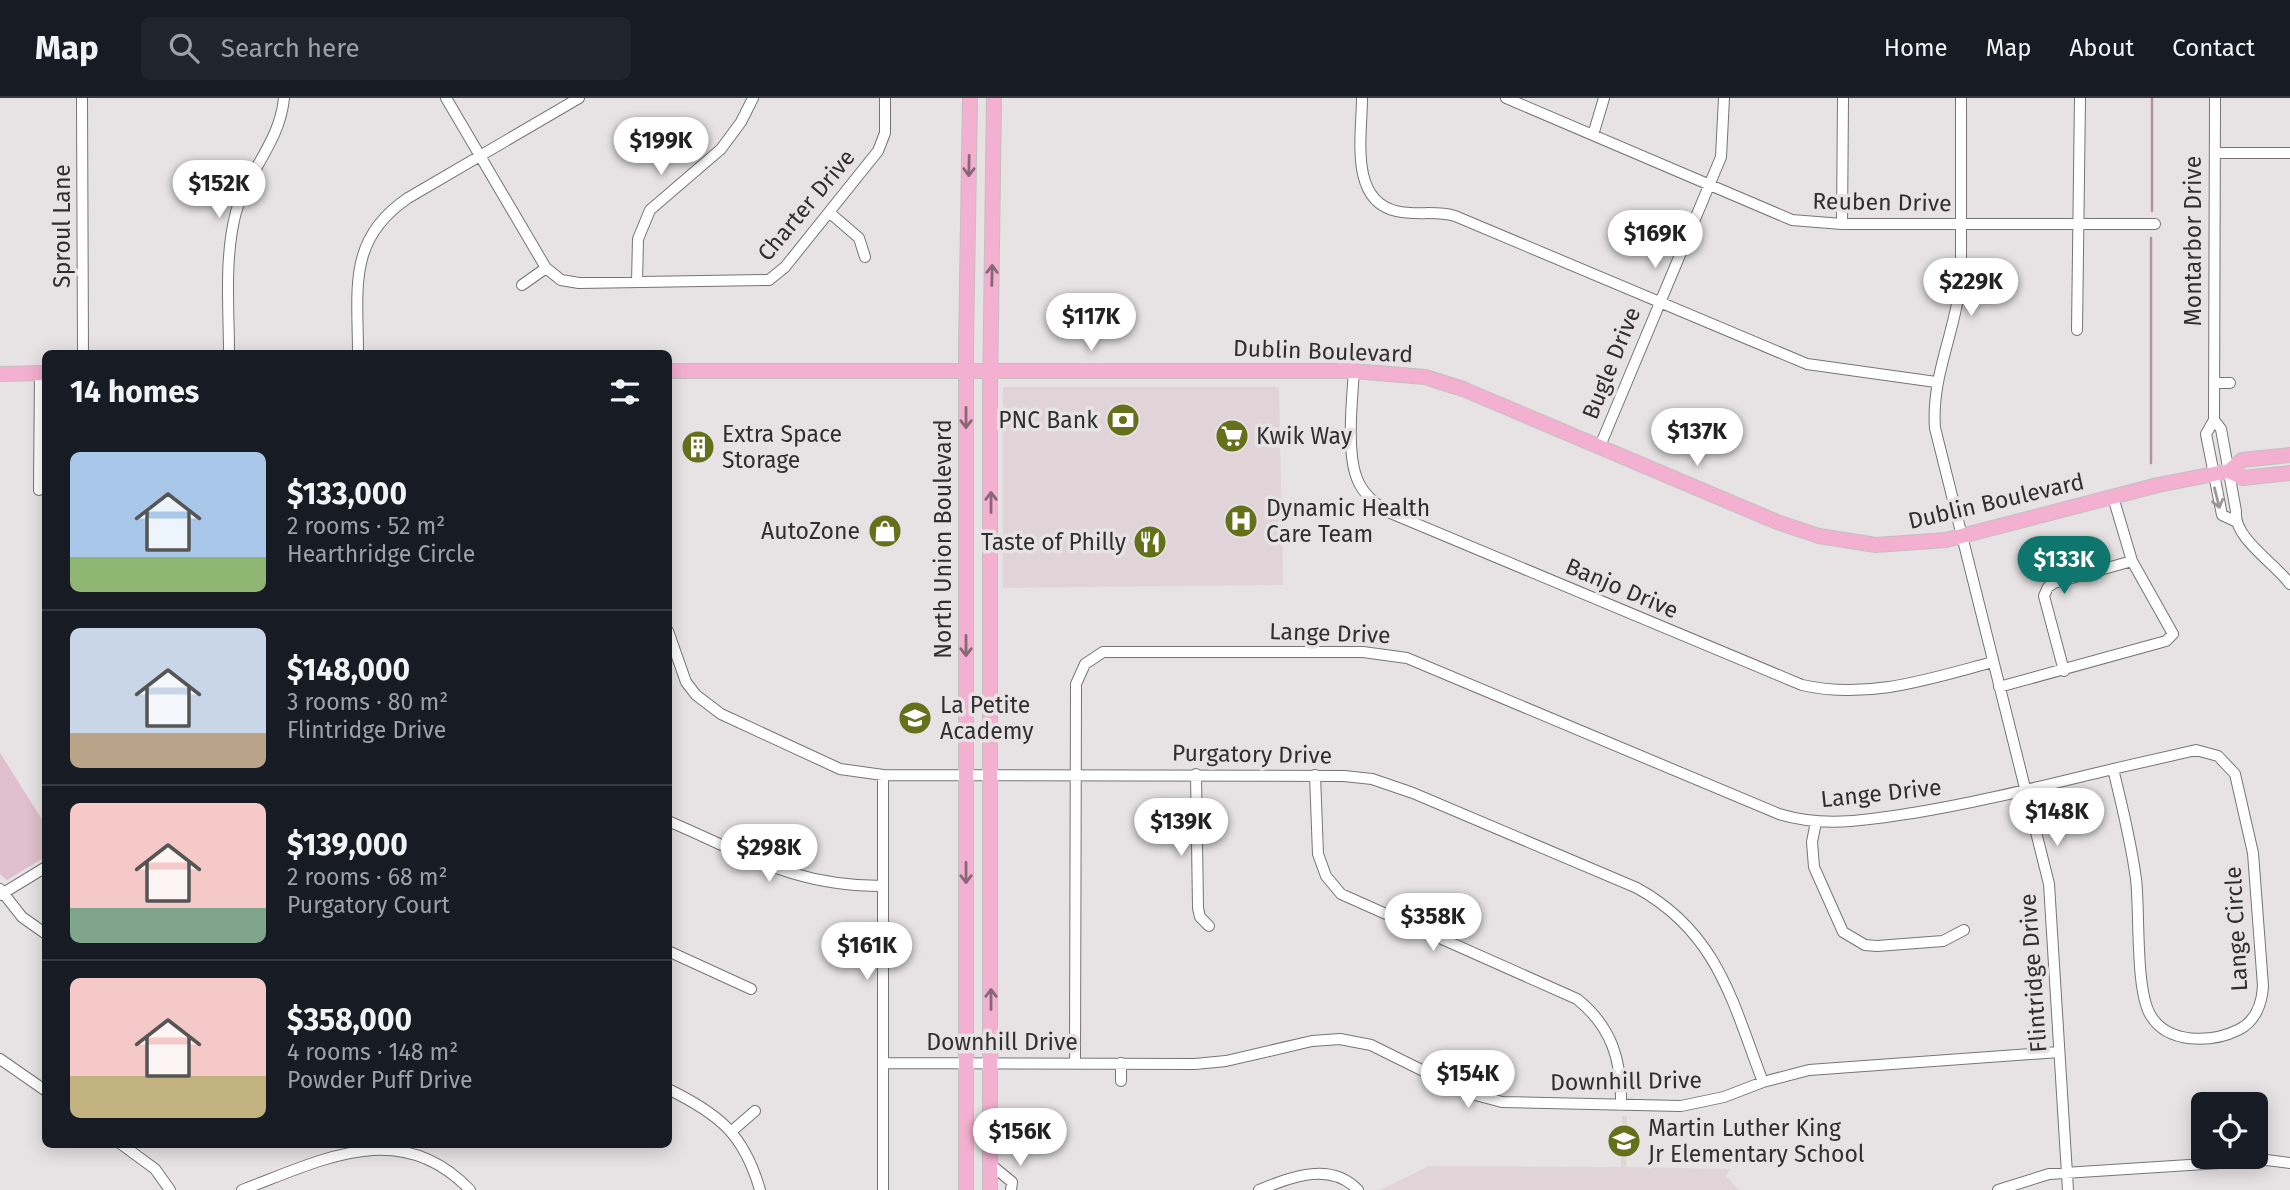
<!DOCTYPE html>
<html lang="en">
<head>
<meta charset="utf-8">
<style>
	body { margin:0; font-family:"Fira Sans",sans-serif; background:#20242c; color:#f1f3f6; height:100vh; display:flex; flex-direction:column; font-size:26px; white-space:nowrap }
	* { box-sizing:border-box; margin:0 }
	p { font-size:23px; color:#9ea1a6 }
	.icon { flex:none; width:38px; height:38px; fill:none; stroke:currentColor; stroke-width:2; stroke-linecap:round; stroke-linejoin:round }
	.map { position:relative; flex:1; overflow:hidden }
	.sheet { position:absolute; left:42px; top:252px; width:630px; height:798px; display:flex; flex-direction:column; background:#171b24; border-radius:10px; box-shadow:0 4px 18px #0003 }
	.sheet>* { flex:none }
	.buttons { position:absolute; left:2191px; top:994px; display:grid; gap:14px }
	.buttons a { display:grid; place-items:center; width:77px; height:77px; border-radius:10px; background:#171b24; box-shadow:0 4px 18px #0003; font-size:35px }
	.price { position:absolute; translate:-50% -60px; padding:0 16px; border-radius:24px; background:#fff; color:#222; font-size:23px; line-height:46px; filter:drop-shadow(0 2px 4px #0008) }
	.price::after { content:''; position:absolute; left:50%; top:42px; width:21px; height:16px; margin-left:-10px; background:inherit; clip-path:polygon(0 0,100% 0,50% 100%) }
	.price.active { background:#0f766e; color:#fff }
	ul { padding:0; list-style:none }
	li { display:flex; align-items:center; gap:21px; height:175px; padding:0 28px }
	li+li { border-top:2px solid #363941 }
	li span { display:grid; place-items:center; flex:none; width:196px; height:140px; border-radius:10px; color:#555 }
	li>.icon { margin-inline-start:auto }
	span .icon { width:84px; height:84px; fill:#fffc; stroke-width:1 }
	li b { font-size:30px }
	h2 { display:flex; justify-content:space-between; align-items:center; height:84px; padding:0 28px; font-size:30px }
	header { display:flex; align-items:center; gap:42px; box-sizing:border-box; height:98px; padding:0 35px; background:#171b24; border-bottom:2px solid #363941 }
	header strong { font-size:33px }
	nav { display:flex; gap:38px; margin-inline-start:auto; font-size:24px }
	.search { width:490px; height:63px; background:#20242c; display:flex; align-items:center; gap:18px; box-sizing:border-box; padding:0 24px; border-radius:10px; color:#9ea1a6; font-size:26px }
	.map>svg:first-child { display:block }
</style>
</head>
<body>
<header>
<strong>Map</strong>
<div class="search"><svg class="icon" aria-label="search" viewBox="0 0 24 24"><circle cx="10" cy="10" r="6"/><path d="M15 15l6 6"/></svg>Search here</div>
<nav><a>Home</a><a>Map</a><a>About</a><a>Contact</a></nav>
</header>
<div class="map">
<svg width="2290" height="1092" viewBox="0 0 2290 1092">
	<rect width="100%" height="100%" fill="#e7e3e4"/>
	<path fill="#e1d4d9" d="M1003,289H1279L1283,487L1003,490Z
		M1622,1018H1627L1626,1069L1730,1071L1726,1078L1739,1092H1380L1429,1068L1621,1069Z"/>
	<path fill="#dfc0cc" d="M0,655L45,726V759L7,782L0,776Z"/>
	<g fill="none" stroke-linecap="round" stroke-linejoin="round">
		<path stroke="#b4919f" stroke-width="2.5" d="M2152,113V0
			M2151,365V140"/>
		<defs>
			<path id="minor" d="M82,0L83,256
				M446,0L546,170L561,182L579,185L769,182L785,169L878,53L885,35V0
				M1362,0C1362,37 1349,102 1396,113C1416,118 1436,112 1455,118L1807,266L1936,284
				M1506,0L1792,122L1842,126H2155
				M1961,0V181C1956,233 1931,278 1935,330L2049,786L2068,1092
				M2215,0L2214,322L2206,336L2222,417L2235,423
				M1593,37L1604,0
				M2215,55H2290
				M830,115L859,140L865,159
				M1842,126L1843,0
				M637,184L638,141L650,112L721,51L741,24L753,0
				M522,187L546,170
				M2077,232L2080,0
				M229,256C229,210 224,159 236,114C248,73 280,44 284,0
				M358,256C358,191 347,141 408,100L579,0
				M1354,273C1352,302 1346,357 1358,383C1364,397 1376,406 1388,414L1802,587C1868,602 1929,581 1993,564
				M2214,285H2230
				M2214,322L2221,331L2236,413C2233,440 2275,465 2290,486
				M1600,348L1721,59L1724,0
				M39,392L40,275
				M668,533L686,584L696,597L721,616L840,671L883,677L1344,678L1372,681L1413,695L1637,790C1718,835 1732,903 1763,984
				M2064,573L2044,498L2048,489L2054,485L2132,463
				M1999,589L2166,543L2173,536L2132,463L2113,399
				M1196,676L1198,810L1200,819L1209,828
				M883,677V1092
				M1315,677L1318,756L1326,778L1341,796L1577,901C1612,929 1622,963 1621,1007
				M668,723C748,757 793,788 883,788
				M1816,724L1812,744L1814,769L1843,834L1865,847L1877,848L1943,843L1964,832
				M0,791L22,819L46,836
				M0,797L46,769
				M668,853L751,891
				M0,961L46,993
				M883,965L1195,966L1226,963L1312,943L1340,941L1371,947L1468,995L1502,1004L1681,1008L1724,999L1763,984L1809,972L2059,954
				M1075,965L1076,586L1085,566L1103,554H1363L1407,560L1779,716C1825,730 1867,722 1913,715C1981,704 2046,687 2113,671C2122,707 2131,744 2136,781C2140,814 2135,893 2151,918C2168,946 2211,945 2238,932C2255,924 2262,906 2263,888L2253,755L2235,676L2218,658L2196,652L2113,671
				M1121,965V983
				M668,991C719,1016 744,1036 760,1092
				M732,1033L755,1013
				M121,1046L155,1071L170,1092
				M990,1066L1012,1084L1011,1092
				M242,1092C320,1063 400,1018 470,1092
				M1259,1092C1292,1079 1330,1063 1358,1092
				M1998,1092L2049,1076L2267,1062L2290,1065"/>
			<path id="major" d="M668,273H1354L1425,279L1463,291L1777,424L1819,438L1876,447L1946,442L2158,387L2229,373L2242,362L2290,357
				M0,276L46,275
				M2229,373L2243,380L2290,375
				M966,1092V250L970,0
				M990,1092V296L994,0"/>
		</defs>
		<use href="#minor" stroke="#787476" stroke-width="12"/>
		<use href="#major" stroke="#c1c0c1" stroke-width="16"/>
		<use href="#minor" stroke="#fff" stroke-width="10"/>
		<use href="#major" stroke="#f4b0d0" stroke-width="14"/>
	</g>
	<defs><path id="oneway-shaft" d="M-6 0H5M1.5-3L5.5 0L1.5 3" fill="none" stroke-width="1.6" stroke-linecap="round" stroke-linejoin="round" transform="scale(1.75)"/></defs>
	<g stroke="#886877">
		<use href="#oneway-shaft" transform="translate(969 68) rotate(91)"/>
		<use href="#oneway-shaft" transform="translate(992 177) rotate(-89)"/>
		<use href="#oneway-shaft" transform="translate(966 320) rotate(90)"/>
		<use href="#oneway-shaft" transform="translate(991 404) rotate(-90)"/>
		<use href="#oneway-shaft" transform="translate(966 548) rotate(90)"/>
		<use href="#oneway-shaft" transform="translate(966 775) rotate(90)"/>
		<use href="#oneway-shaft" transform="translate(991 901) rotate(-90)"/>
	</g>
	<use stroke="#989697" href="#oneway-shaft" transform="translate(2217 400) rotate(76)"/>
	<defs>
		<symbol id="bank-disc" viewBox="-11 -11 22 22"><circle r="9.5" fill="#64701a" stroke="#e7e3e4"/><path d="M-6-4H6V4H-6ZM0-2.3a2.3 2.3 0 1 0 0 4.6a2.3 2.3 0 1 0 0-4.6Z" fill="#fff"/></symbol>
		<symbol id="supermarket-disc" viewBox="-11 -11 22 22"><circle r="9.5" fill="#64701a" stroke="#e7e3e4"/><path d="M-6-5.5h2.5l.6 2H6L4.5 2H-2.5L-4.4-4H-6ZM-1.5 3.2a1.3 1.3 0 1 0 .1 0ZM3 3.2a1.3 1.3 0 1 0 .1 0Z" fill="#fff"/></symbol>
		<symbol id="building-disc" viewBox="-11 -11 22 22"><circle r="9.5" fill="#64701a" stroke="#e7e3e4"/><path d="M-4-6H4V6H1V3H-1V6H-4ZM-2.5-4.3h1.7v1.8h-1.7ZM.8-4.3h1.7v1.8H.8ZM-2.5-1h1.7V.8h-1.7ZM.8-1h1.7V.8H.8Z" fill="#fff"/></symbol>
		<symbol id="hospital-disc" viewBox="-11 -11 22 22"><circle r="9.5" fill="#64701a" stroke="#e7e3e4"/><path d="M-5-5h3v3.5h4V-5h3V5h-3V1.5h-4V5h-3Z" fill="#fff"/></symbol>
		<symbol id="shop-disc" viewBox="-11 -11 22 22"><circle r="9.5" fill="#64701a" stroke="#e7e3e4"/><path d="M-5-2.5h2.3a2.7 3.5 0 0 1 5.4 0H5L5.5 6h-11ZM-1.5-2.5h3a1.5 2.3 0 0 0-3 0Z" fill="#fff"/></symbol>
		<symbol id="restaurant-disc" viewBox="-11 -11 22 22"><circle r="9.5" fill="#64701a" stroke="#e7e3e4"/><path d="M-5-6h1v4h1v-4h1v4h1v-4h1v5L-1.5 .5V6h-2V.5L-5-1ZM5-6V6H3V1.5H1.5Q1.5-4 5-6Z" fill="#fff"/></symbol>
		<symbol id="school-disc" viewBox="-11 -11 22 22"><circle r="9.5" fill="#64701a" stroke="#e7e3e4"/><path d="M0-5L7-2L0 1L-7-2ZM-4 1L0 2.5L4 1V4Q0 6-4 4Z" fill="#fff"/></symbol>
	</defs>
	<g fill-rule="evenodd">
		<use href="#bank-disc" x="1104" y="303" width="38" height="38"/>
		<use href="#supermarket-disc" x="1213" y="319" width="38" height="38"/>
		<use href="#building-disc" x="679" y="330" width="38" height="38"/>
		<use href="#hospital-disc" x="1222" y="404" width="38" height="38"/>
		<use href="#shop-disc" x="866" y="414" width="38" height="38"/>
		<use href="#restaurant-disc" x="1131" y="425" width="38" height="38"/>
		<use href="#school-disc" x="896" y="601" width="38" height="38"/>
		<use href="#school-disc" x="1605" y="1024" width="38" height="38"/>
	</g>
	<g text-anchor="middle" stroke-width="7" stroke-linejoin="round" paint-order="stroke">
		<g font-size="23" fill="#302e2f" stroke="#e7e3e4">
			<text transform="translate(1882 104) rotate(1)" y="8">Reuben Drive</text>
			<text transform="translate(806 107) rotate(-50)" y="8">Charter Drive</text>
			<text transform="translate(62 128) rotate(-90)" y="8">Sproul Lane</text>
			<text transform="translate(2193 143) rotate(-90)" y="8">Montarbor Drive</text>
			<text transform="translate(1323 253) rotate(2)" y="8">Dublin Boulevard</text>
			<text transform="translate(1611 265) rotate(-68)" y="8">Bugle Drive</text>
			<text transform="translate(1996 403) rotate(-13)" y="8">Dublin Boulevard</text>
			<text transform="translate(943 441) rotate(-90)" y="8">North Union Boulevard</text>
			<text transform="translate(1622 490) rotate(23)" y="8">Banjo Drive</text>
			<text transform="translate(1330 535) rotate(2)" y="8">Lange Drive</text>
			<text transform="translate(1252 656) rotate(1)" y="8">Purgatory Drive</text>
			<text transform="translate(1881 695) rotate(-6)" y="8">Lange Drive</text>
			<text transform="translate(2236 831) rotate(-93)" y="8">Lange Circle</text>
			<text transform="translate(2033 875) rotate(-94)" y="8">Flintridge Drive</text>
			<text x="1002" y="952">Downhill Drive</text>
			<text transform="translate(1626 983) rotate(-1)" y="8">Downhill Drive</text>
		</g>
		<g font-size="23" fill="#302e2f" stroke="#e7e3e4" text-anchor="start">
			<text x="1098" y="330" text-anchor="end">PNC Bank</text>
			<text x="722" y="344">Extra Space<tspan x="722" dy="26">Storage</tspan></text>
			<text x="1256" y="346">Kwik Way</text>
			<text x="1266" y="418">Dynamic Health<tspan x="1266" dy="26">Care Team</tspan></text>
			<text x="860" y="441" text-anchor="end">AutoZone</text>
			<text x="1126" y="452" text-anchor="end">Taste of Philly</text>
			<text x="940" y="615">La Petite<tspan x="940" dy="26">Academy</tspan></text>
			<text x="1648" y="1038">Martin Luther King<tspan x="1648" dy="26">Jr Elementary School</tspan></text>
		</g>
	</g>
</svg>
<div class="buttons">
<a><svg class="icon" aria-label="locate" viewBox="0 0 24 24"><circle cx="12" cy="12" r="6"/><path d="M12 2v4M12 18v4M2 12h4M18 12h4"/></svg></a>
</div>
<b class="price" style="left:661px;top:79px">$199K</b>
<b class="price" style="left:219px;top:122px">$152K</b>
<b class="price" style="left:1655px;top:172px">$169K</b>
<b class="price" style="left:1971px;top:220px">$229K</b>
<b class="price" style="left:1091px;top:255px">$117K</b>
<b class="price" style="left:1697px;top:370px">$137K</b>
<b class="price active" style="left:2064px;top:498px">$133K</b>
<b class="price" style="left:2057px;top:750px">$148K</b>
<b class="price" style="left:1181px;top:760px">$139K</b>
<b class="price" style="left:769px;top:786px">$298K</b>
<b class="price" style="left:1433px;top:855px">$358K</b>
<b class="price" style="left:867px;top:884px">$161K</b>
<b class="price" style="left:1468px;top:1012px">$154K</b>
<b class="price" style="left:1020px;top:1070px">$156K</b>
<section class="sheet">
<h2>14 homes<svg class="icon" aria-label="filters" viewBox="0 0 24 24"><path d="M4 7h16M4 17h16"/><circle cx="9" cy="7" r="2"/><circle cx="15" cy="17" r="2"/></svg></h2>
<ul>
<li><span style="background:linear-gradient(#a9c7e8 75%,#8fb573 0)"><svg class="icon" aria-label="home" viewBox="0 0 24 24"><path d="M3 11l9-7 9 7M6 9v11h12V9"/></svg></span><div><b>$133,000</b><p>2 rooms · 52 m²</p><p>Hearthridge Circle</p></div></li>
<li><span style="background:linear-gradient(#c9d6e8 75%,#b9a48a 0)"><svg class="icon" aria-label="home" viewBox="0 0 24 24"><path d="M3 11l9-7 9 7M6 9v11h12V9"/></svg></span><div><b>$148,000</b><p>3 rooms · 80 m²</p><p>Flintridge Drive</p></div></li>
<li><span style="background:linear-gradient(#f6c9c9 75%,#7fa58c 0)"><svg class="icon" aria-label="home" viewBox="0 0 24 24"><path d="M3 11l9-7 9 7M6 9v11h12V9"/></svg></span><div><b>$139,000</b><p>2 rooms · 68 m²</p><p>Purgatory Court</p></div></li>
<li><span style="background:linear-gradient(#f6c9c9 70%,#c2b280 0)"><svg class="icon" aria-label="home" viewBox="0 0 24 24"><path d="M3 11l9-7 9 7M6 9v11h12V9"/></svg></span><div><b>$358,000</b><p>4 rooms · 148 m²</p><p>Powder Puff Drive</p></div></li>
</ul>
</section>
</div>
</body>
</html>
